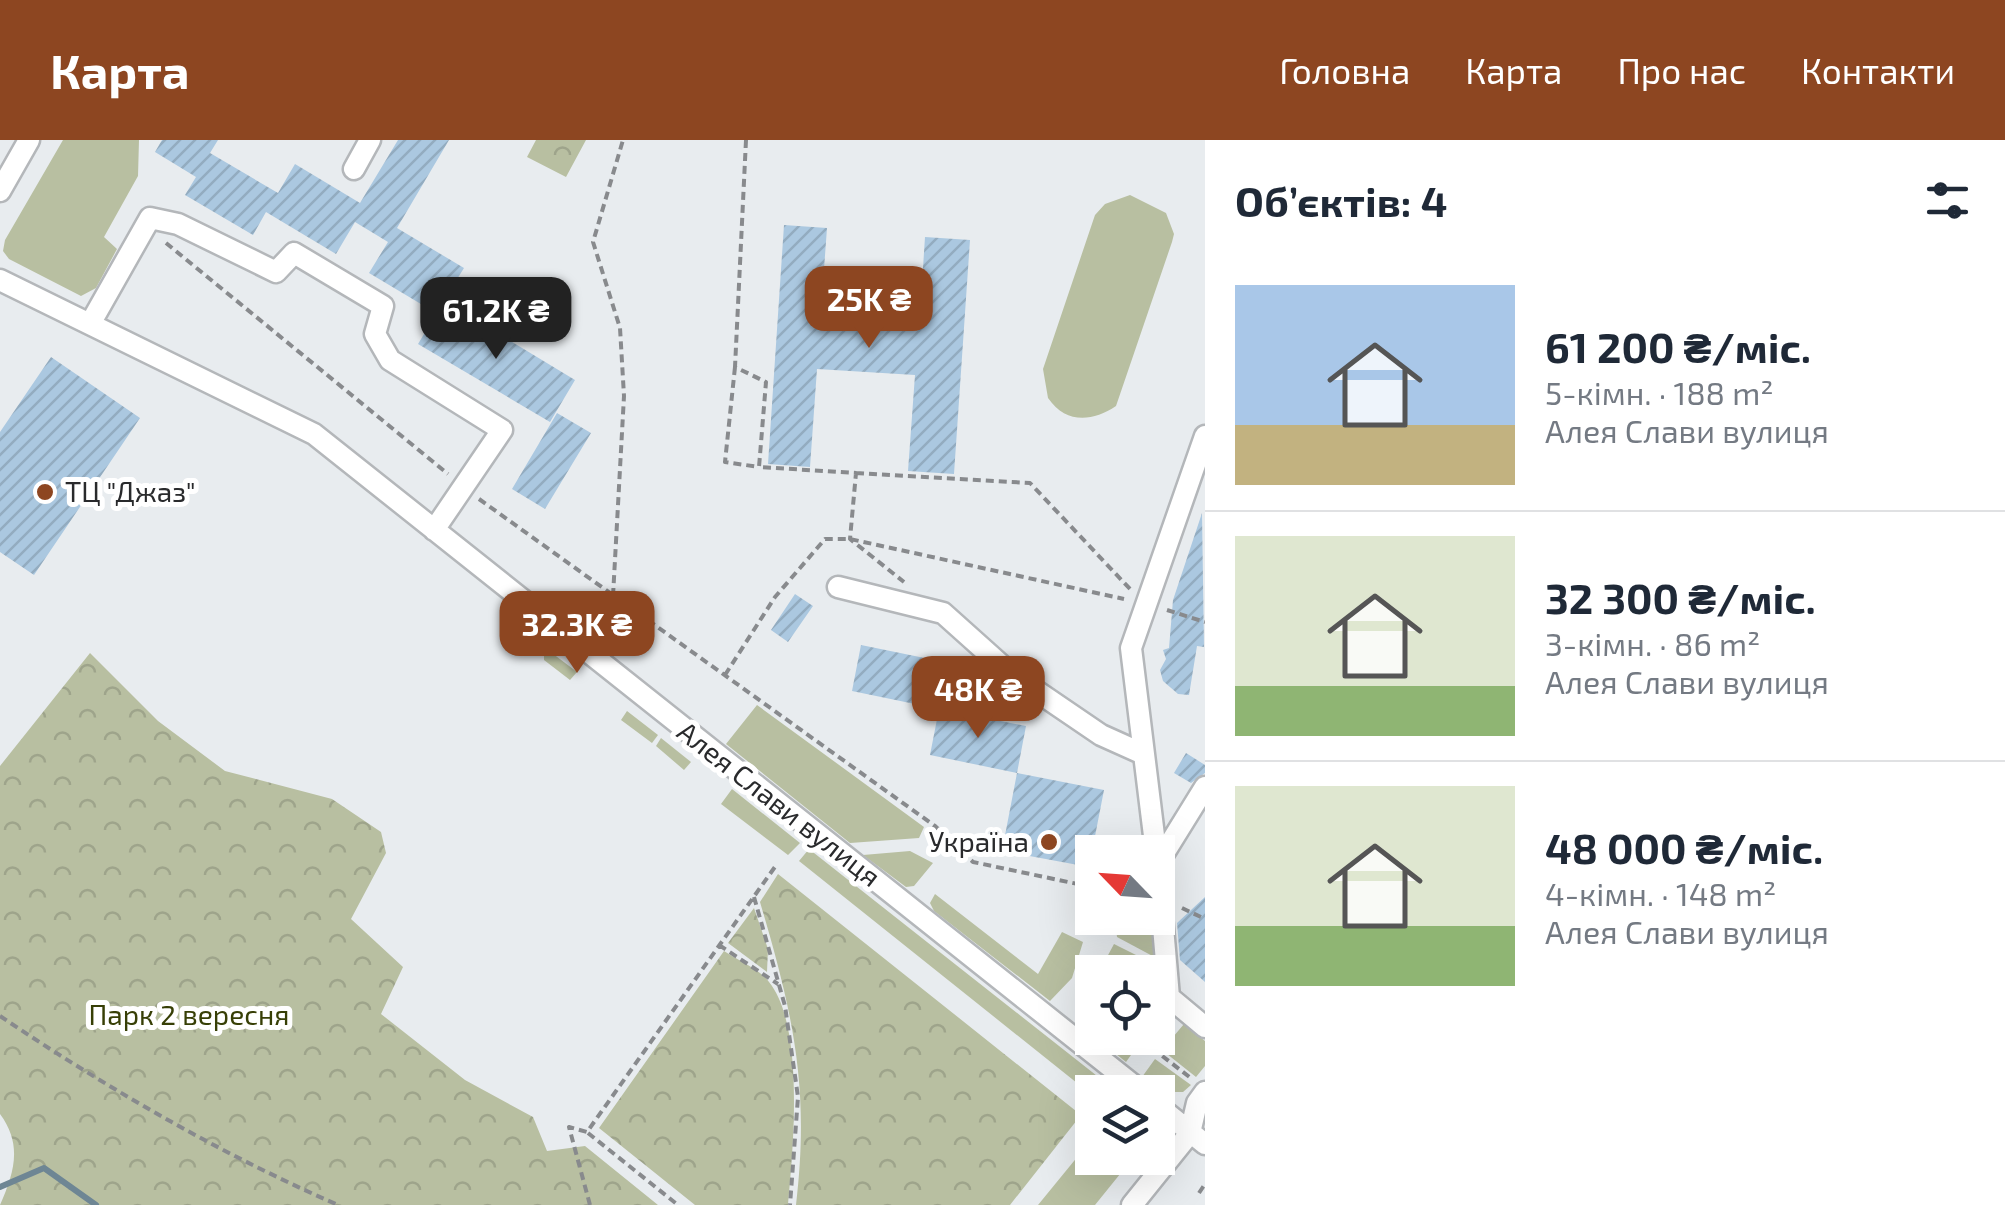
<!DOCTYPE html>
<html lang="uk">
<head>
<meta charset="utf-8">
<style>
	body { margin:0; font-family:"Exo 2",sans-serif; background:#f6f6f7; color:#1f2937; height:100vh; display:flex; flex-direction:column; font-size:38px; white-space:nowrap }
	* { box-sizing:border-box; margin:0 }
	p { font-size:32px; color:#747a83 }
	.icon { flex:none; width:55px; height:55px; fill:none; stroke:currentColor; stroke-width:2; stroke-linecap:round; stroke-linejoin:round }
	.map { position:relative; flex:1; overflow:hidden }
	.panel { display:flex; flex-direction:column; background:#fff; width:800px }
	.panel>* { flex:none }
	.needle { width:65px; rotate:295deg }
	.buttons { position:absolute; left:1075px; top:695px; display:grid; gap:20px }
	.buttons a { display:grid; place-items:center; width:100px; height:100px; border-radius:0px; background:#fff; box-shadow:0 10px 40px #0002; font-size:50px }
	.price { position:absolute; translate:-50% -85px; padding:0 22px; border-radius:20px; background:#8d4621; color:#fff; font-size:32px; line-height:65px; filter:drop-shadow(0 2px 5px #0008) }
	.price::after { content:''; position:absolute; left:50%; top:60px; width:30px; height:22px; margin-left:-15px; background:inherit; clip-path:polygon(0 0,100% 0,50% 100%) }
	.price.active { background:#222; color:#fff }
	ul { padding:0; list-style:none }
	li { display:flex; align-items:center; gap:30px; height:250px; padding:0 30px }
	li+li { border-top:2px solid #e0e1e3 }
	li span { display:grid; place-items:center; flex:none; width:280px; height:200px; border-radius:0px; color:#555 }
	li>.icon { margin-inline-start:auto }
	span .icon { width:120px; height:120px; fill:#fffc; stroke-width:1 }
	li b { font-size:42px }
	h2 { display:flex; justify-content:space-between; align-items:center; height:120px; padding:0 30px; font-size:42px }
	header { display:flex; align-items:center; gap:60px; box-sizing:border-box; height:140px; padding:0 50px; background:#8d4621; color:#fff }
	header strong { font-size:48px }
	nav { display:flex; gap:55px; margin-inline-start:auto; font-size:35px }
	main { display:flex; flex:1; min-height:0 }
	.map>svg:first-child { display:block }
</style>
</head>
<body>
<header>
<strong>Карта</strong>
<nav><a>Головна</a><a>Карта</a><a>Про нас</a><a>Контакти</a></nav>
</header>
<main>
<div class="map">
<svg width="1205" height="1065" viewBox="0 0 1205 1065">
	<defs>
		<pattern id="park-crowns" width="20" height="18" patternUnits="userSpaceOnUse" patternTransform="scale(2.5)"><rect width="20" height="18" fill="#b8bfa1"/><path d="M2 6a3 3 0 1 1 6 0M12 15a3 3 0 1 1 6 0" fill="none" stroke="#9ea48b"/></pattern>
		<pattern id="building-hatch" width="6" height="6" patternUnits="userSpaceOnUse" patternTransform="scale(2.5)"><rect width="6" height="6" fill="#abc8e0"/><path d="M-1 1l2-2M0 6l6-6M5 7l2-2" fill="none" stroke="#93acc0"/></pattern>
	</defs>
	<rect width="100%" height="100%" fill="#e8ecef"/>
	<path fill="#b8bfa1" d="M63,0H139L138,36L104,97L117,109L96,148L81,156L9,119L3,111L5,100Z
		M1130,55L1166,73L1174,94L1172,102L1116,266C1092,282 1066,284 1048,258L1043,229L1095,75L1105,64Z
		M544,507L577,532L570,540L544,520Z
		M757,565L924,687L919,698L850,703L726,604Z
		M627,571L658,595L652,603L621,580Z
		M661,598L691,622L684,630L656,606Z
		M732,649L800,703L788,715L721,664Z
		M809,709L1106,943L1101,952L1092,955L799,721Z
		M910,711L933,723L914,746L906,747L863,715Z
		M935,754L1038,834L1062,792L1083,802L1072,838L1050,861L934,771L930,763Z
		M1115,778H1154L1160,820L1117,797Z
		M1114,804L1160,827L1167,877L1158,889V832H1111L1107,817Z
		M1092,839V895L1079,884L1081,858Z
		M1184,884L1205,901V926L1196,937L1162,910Z
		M1096,898H1137L1141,901L1126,922Z
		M1155,919L1191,945L1183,952H1169L1142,937Z
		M1092,999V1018H1133L1095,1065H1038Z"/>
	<path fill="url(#park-crowns)" d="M536,0H586L566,37L527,17Z
		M90,513L158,581L225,631L332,659L381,692L386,713L351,779L403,827L381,874L465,940L533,977L547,1011L585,1006L658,1065H0C14,1033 23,1005 0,974V626Z
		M778,734L1081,975L1010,1065H796C810,947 793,874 760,762Z
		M754,768L768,809L767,832L728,803Z
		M724,811C737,820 760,829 769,842C805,886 793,1010 788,1065H695L599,988Z"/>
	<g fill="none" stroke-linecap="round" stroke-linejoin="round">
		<path stroke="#6e8694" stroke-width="6" d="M0,1047L44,1028L96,1065"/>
	</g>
	<path fill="url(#building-hatch)" d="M162,0H218L210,13L278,53L295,24L360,63L398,0H449L397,88L464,128L436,173L369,133L388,102L355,82L336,114L266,72L253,95L185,55L196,37L155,12Z
		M784,85L827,88L820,184L919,190L925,97L970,100L954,334L908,331L915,235L817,229L810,327L768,324Z
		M444,161L575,240L550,282L418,204Z
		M51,217L140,278L34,435L0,412V292Z
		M557,273L591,293L545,369L512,349Z
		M1202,373L1204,507L1197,506L1189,555L1178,554L1163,541L1160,530L1166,519L1163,510L1169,508L1173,460Z
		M795,454L813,466L788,502L771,490Z
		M861,505L949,523L939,569L852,551Z
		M939,569L1026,586L1017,633L930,615Z
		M1186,613L1205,625V633L1191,643L1174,633Z
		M1017,633L1104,650L1089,727L1002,711Z
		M1205,757V842L1180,820L1177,783Z"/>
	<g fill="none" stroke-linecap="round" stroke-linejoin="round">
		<defs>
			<path id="minor" d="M354,29L370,0
				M0,51L29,0
				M0,140L314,294L1142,952
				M90,184L150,78L178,84L276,132L294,113L383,166L375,194L390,220L502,290L434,390
				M838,447L943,473L1010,533L1101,595L1141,613
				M1156,712L1131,508L1205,296
				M1158,723L1205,647
				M1158,728L1169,857L1205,887
				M1158,966L1205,1004
				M1132,1065L1190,993L1197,963L1205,952"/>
		</defs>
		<use href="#minor" stroke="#b4b7ba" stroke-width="25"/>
		<path stroke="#888a8d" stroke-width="4" stroke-dasharray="8 5" stroke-linecap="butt" d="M746,0L735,227L766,242L759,327L856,333L850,399L904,442
			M166,103L448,334
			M735,227L725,322L759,327
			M856,333L1030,343L1130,449
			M479,359L935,686L973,722L1092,747
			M613,456L624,256L620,188L593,102L623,0
			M1167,470L1205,482
			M725,535L775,457L825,399H850L1124,459
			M754,757L785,866L798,957L790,1065
			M1182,768L1205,779
			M719,805L778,844
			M0,876C107,948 219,1013 338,1065
			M1152,908L1192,939
			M588,993L678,1065
			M1199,1053L1205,1044
			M590,1065L569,987L587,992L777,724"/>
		<use href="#minor" stroke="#fff" stroke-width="20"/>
	</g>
	<g fill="#8d4621" stroke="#fff" stroke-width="4">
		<circle cx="45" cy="352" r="10"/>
		<circle cx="1049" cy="702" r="10"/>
	</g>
	<g text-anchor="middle" stroke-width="10" stroke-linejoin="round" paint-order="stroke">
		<g font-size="28" fill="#292a2c" stroke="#fff" text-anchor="start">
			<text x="65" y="362">ТЦ "Джаз"</text>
			<text x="1029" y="712" text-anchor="end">Україна</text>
		</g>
		<g font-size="28" fill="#292a2c" stroke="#fff">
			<text transform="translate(779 664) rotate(38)" y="10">Алея Слави вулиця</text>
		</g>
		<g font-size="28" fill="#373f06" stroke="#fff">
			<text x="189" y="885">Парк 2 вересня</text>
		</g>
	</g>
</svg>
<div class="buttons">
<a><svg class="needle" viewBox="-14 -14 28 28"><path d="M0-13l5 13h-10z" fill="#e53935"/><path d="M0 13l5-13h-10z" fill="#747a83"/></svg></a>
<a><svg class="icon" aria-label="locate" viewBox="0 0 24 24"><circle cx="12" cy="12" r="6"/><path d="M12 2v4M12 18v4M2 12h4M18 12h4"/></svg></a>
<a><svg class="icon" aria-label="layers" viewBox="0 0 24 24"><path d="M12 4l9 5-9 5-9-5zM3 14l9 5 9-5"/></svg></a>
</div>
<b class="price" style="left:869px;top:211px">25K ₴</b>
<b class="price active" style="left:496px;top:222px">61.2K ₴</b>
<b class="price" style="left:577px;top:536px">32.3K ₴</b>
<b class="price" style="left:978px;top:601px">48K ₴</b>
</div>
<section class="panel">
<h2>Об’єктів: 4<svg class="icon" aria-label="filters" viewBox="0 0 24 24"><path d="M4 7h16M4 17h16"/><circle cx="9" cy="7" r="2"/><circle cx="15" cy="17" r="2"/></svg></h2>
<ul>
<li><span style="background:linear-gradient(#a9c7e8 70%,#c2b280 0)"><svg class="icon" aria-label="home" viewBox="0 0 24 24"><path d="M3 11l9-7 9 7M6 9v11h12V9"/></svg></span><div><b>61 200 ₴/міс.</b><p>5-кімн. · 188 m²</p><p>Алея Слави вулиця</p></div></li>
<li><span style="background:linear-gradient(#dfe7d0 75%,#8fb573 0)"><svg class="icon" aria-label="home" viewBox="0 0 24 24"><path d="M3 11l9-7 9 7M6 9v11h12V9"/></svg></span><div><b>32 300 ₴/міс.</b><p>3-кімн. · 86 m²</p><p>Алея Слави вулиця</p></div></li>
<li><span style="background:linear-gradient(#dfe7d0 70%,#8fb573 0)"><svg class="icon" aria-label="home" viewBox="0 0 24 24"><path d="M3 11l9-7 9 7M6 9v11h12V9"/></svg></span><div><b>48 000 ₴/міс.</b><p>4-кімн. · 148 m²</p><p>Алея Слави вулиця</p></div></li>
</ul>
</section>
</main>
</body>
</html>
